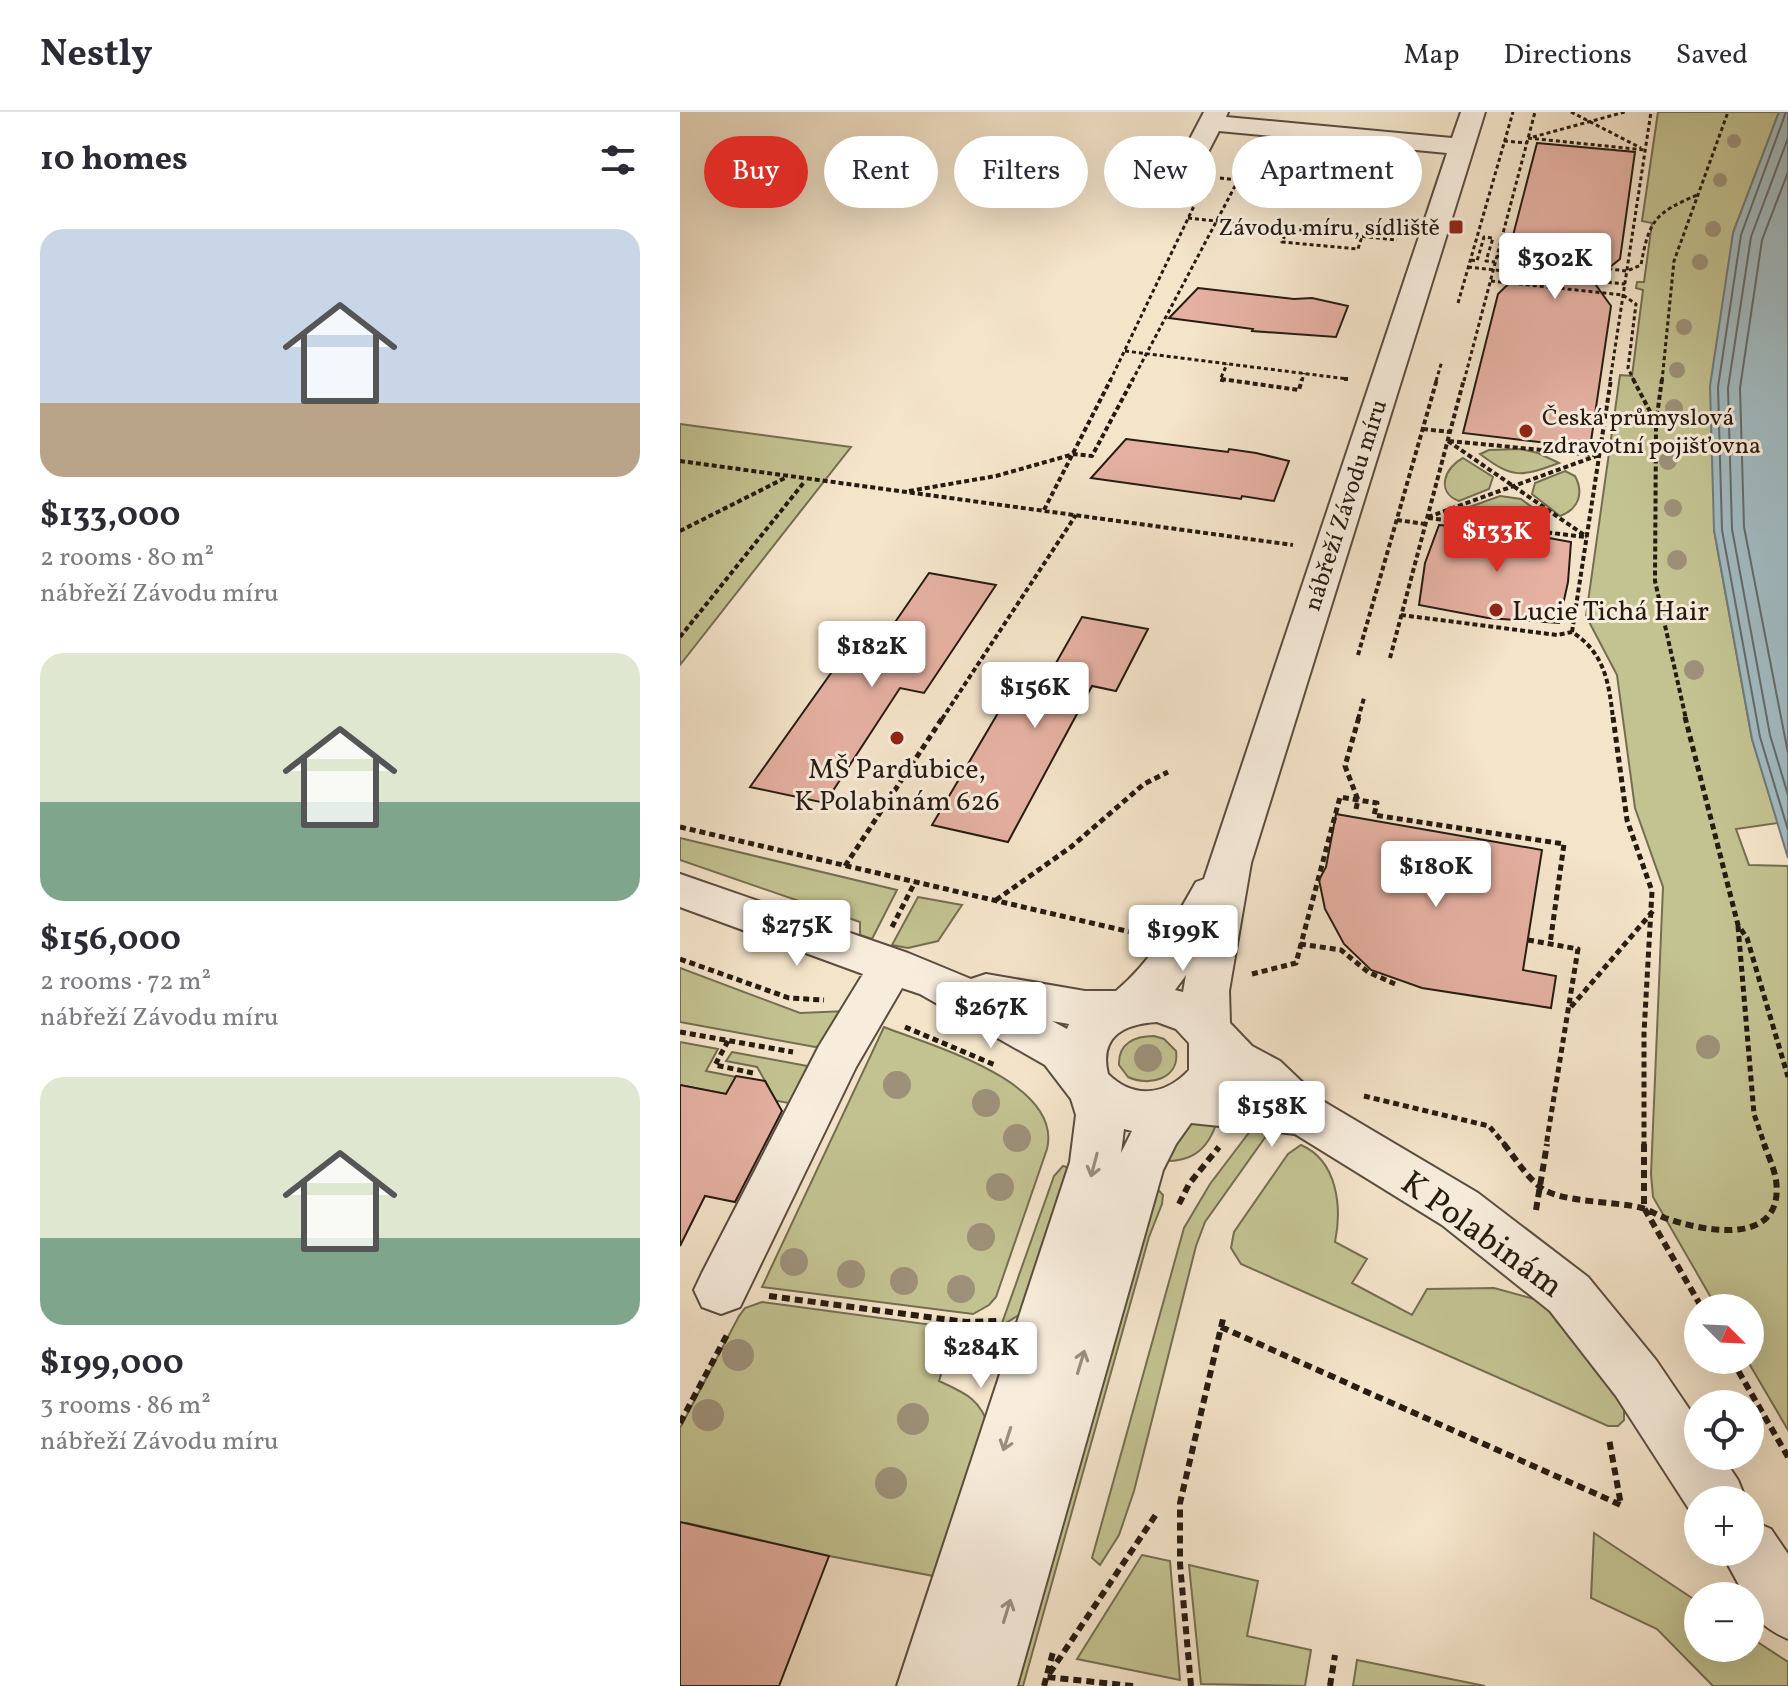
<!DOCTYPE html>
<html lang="en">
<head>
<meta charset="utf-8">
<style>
	body { margin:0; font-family:Vollkorn,serif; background:#f7f7f7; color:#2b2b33; height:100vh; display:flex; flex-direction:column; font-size:30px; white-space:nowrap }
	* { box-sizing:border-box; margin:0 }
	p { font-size:26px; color:#7c7c81 }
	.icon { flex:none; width:44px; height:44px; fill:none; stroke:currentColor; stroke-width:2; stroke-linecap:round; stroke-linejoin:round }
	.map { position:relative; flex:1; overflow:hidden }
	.drawer { display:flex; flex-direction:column; background:#fff; width:680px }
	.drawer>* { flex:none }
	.hud { position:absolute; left:24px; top:24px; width:760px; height:72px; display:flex; gap:16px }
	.needle { width:52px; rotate:114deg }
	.tools { position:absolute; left:1004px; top:1182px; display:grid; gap:16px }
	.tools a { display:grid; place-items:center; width:80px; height:80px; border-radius:50%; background:#fff; box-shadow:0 8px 32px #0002; font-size:40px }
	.price { position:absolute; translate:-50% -68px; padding:0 18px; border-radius:8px; background:#fff; color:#222; font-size:26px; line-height:52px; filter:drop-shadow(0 2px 4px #0008) }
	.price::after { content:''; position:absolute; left:50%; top:48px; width:24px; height:18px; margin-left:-12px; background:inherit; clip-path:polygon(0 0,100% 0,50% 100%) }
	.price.selected { background:#d93025; color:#fff }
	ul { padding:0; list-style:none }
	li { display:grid; align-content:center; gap:16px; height:424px; padding:0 40px }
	li span { display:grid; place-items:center; height:248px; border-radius:24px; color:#555 }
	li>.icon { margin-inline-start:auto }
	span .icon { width:144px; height:144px; fill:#fffc; stroke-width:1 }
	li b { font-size:34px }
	h2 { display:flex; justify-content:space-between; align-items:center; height:96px; padding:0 40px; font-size:34px }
	.pill { padding:0 28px; border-radius:36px; background:#fff; box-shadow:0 8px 32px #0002; font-size:28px; line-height:72px }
	.pill.selected { background:#d93025; color:#fff }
	header { display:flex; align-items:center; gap:48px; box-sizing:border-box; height:112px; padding:0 40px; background:#fff; border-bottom:2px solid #e1e1e2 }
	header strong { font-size:38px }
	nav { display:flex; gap:44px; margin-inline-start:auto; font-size:28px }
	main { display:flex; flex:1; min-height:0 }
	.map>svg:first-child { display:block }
</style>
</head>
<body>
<header>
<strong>Nestly</strong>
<nav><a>Map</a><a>Directions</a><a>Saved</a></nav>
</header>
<main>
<section class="drawer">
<h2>10 homes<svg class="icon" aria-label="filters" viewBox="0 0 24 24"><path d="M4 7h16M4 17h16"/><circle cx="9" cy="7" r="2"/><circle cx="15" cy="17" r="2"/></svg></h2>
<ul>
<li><span style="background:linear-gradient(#c9d6e8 70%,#b9a48a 0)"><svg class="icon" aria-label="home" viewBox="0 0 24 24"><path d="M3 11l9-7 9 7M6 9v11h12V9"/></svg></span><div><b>$133,000</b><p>2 rooms · 80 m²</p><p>nábřeží Závodu míru</p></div></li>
<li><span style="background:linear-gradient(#dfe7d0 60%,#7fa58c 0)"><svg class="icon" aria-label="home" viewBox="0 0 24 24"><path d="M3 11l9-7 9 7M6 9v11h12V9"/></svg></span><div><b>$156,000</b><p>2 rooms · 72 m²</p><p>nábřeží Závodu míru</p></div></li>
<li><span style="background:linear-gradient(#dfe7d0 65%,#7fa58c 0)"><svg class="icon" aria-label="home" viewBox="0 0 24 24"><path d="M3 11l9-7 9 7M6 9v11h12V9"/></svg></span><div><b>$199,000</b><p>3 rooms · 86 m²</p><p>nábřeží Závodu míru</p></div></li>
</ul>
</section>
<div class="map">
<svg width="1108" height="1574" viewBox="0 0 1108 1574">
	<rect width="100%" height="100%" fill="#f4e4ca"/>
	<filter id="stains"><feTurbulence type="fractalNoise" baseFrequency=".0025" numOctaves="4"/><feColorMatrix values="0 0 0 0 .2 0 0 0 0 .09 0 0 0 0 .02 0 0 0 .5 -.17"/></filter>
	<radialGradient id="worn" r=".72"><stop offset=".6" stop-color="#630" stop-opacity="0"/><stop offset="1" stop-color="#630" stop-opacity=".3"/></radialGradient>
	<path fill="#c3c291" stroke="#746e51" stroke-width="2" d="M978,0H1099L1053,121L1034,418L1072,627L1098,711L1056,717L1069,753L1108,754V1318L1067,1248H1070V1196H1037L973,1085L971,1062L983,775L955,696L937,563L906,504L940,263L952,264L963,178L956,176L957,170H964L972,111L962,109Z
		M0,312L171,335L0,553Z
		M841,337L858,341L879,351C841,365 833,367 800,342L809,338Z
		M783,346L813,365L809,377L779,389C755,380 765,355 783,346Z
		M885,359L895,364C904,381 899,397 880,404L852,382L855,371Z
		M820,384L841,387L867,406L866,409C842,416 803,415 784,397Z
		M0,726L217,778L192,827L180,823V810L0,748Z
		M238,785L282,793L258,829L228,836L212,833Z
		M0,856L120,901L167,899L150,932L135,935L0,910Z
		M204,915C252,934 383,970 367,1037L316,1185L309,1193L293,1202L82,1175Z
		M474,924L484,927L496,939C500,967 469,975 448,965L439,953C438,931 455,924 474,924Z
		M0,930L38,937L26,959L56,965L46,982L0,973Z
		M52,940L138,956L119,993L82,986L88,974L77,955L46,949Z
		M538,1006C528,1042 507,1053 472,1048L509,1008Z
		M574,1014L584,1019L586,1024L525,1110L516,1134L454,1379L439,1423L420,1453L412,1446L504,1116L530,1072Z
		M621,1033C658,1049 662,1096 655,1130L687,1147L672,1171L732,1203L747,1177L814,1176L869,1191L944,1290V1308L938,1314H928L561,1152L551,1136L554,1120L608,1042Z
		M383,1054L397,1058L344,1200L321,1214L374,1064Z
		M473,1072L483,1083L482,1092L469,1125L343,1574H319Z
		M82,1190L275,1216L259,1269C285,1281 301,1287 309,1316L264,1466L149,1444L7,1411L0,1426V1316L59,1204L65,1196Z
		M914,1421L1018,1490V1536H1070V1525L1108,1550V1574H1033L977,1517L911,1486Z
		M462,1443L490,1449L500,1568L397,1547Z
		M509,1453L578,1469L567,1524L631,1538L625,1574L521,1572Z
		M677,1548L805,1574H673Z"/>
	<path fill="#a2bbc2" stroke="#707b7b" stroke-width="2" d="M1099,0H1108V746L1072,627L1034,418L1030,274L1053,121Z"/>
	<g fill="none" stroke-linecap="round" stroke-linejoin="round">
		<path stroke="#646b6a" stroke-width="2" d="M1106,0L1061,123L1038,275L1042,418L1080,625L1108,718
			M1108,26L1071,125L1048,276L1052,417L1090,623L1108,683
			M1108,60L1082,128L1060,276L1064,415L1108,641"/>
	</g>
	<path fill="#e5b0a2" stroke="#261b11" stroke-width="2" d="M857,31L955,40L940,147L913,169L931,194L910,336L783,321L818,182L844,157L830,135Z
		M518,176L614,187L632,186L668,194L656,225L572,219L573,217L489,206Z
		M446,327L548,340L549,337L576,341L609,349L594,389L562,384L561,387L411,366Z
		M759,413L825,418L891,430L888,470L879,511L808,506L739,493L745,451Z
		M249,461L316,473L244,581L220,576L145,691L70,675L166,540L191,545Z
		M402,505L468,517L436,579L412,574L328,730L252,713L341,562L367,567Z
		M656,702L862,738L843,858L876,864L871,896L742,876L691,858L664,832L645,797L639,768L646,755Z
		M56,964L85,969L102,999L55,1090L25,1084L0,1134V973L46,982Z
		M0,1410L149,1444L99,1574H0Z"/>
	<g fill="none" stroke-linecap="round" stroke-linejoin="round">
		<defs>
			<path id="minor" d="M524,0H548L546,5L772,26L781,0H805L571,751L549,879L550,911L572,934L600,949L641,988L798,1081L908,1165L976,1248L1018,1310V1344H1042L1058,1368L1066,1388H1018L1016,1408L936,1284L870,1199L762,1113L615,1022L511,1011L496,1032L483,1058L337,1574H217L390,1050L396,1003L391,987L365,953L240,882L222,876L176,955L60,1195L41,1202L22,1195L14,1178L22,1161L139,934L183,862L0,795V762L228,841L291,867L306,862L405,879H436C472,849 494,809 516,770L524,767L767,41L539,19L510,75H492L488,69ZM506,863L503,880L495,878ZM372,909L389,912L387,917ZM477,910L496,917L509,931V958C485,984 453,987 428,962C419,925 443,912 477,910ZM552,969L566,977L567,978L549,975ZM444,1017L452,1019L441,1041Z
				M1070,1408L1091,1417L1108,1442V1527C1090,1519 1070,1507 1070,1484H1065L1041,1440H1070Z"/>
		</defs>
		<use href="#minor" stroke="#5a4d3f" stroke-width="4"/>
		<path stroke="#261b11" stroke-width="3" stroke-dasharray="4 3" stroke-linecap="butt" d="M891,0L961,36
			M853,25L945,0
			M848,26L965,38
			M824,29L847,31
			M540,66L559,68
			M508,106L717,128
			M608,117L602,130L678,137L682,124
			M817,144L947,159L961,153C969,108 975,101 1017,83
			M791,148L797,149L804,125L813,126L806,149L815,150
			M788,155L868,164
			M870,161L883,162L886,167L871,168L868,165Z
			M886,166L945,172
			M811,169L943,183L956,192L948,256L954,269
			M778,191L833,0
			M445,239L668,267
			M430,269L514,94
			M452,269L572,42
			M544,269L540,268L547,252
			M622,269L624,261
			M756,269L762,249
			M784,269L855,0
			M930,269L971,0
			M982,269L994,149L1048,0"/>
		<path stroke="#261b11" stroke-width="4" stroke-dasharray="5 3" stroke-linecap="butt" d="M541,267L619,278L622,267
			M664,267H668
			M953,267L976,311
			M982,267L976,311L975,469L1006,607
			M743,317L770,320
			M768,329L907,425
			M769,329L914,343
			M0,349L613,433
			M229,379L316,364L394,342L412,344L453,267
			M364,398L431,267
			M748,405L919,343
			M748,406L905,425
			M717,408L745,412
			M0,419L105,366
			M721,503L877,523L892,520C925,541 929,571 933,607
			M892,520L931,267
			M0,525L125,369
			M678,543L757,267
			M710,546L784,267
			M262,607L396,403
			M678,607L684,586"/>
		<path stroke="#261b11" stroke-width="5" stroke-dasharray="6 4" stroke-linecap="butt" d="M933,605L947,708L972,779L964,921V1034
			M1005,605L1058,813L1067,826L1108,965
			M676,697L678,688L665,654L679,605
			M0,715L459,822
			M165,754L263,605
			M316,788L391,735L464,672L488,660
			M1058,814L1074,1002L1085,1034
			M212,815L235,770
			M848,828L898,837L866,1034
			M620,832L661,838L688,860L715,872
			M0,847L109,886L144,888
			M572,862L616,851L660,685L697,691L694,703L884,732L870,832
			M891,895L973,799
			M225,915L315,953
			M0,920L113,940
			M48,929L35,953L73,961
			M684,984L809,1014L826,1034"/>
		<path stroke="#261b11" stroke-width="6" stroke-dasharray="8 5" stroke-linecap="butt" d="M824,1032C835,1046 846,1064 860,1075C879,1091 937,1089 962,1096C970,1098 977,1103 985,1106C1025,1120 1105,1135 1096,1068C1094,1056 1088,1043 1084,1032
			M964,1032V1096L1022,1196
			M499,1092L509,1072L539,1035
			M856,1098L867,1032
			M89,1184L286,1210L317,1209
			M541,1215L941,1393L929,1327
			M1052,1248L1108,1345
			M0,1311L48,1221
			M364,1574L373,1540
			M453,1574L367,1565L477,1401
			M511,1574L500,1452V1391L543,1207
			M650,1574L655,1543"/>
		<use href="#minor" fill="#f8eddd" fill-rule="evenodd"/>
	</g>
	<g fill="#9d9179">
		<circle cx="1054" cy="29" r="7"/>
		<circle cx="1040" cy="68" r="7"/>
		<circle cx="1033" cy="117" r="8"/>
		<circle cx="1020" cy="150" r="8"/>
		<circle cx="1004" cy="215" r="8"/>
		<circle cx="997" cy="258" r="8"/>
		<circle cx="994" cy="296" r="9"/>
		<circle cx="988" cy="349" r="9"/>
		<circle cx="993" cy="396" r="9"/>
		<circle cx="997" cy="448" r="10"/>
		<circle cx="1014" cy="558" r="10"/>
		<circle cx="1028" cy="935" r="12"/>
		<circle cx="468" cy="946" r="14"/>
		<circle cx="217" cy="973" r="14"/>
		<circle cx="306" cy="991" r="14"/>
		<circle cx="337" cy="1026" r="14"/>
		<circle cx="320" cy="1075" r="14"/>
		<circle cx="301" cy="1125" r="14"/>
		<circle cx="114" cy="1150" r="14"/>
		<circle cx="171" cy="1162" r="14"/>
		<circle cx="224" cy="1169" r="14"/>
		<circle cx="281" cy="1177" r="14"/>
		<circle cx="58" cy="1243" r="16"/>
		<circle cx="28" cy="1303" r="16"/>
		<circle cx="233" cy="1307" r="16"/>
		<circle cx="211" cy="1371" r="16"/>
	</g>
	<defs><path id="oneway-shaft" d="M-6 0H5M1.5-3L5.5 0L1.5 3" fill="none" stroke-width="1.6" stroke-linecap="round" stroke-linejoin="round" transform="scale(2)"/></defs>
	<g stroke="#9a8e81">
		<use href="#oneway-shaft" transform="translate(414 1053) rotate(105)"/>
		<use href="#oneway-shaft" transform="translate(401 1250) rotate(-73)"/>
		<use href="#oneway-shaft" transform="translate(327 1327) rotate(108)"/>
		<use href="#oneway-shaft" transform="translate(327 1499) rotate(-73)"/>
	</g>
	<g fill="#8f2418" stroke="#f8eddd" stroke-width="3">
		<rect x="768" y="107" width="16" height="16" rx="4"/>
		<circle cx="846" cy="319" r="8"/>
		<circle cx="816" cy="498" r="8"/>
		<circle cx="217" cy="626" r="8"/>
	</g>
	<g text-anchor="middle" stroke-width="6" stroke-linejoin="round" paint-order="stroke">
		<g font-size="24" fill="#261b11" stroke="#f8eddd" text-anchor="end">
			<text x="760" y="123">Závodu míru, sídliště</text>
			<text x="862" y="313" text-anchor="start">Česká průmyslová<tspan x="862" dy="28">zdravotní pojišťovna</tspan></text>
		</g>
		<g font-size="24" fill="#261b11" stroke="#f8eddd">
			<text transform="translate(665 393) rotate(-72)" y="8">nábřeží Závodu míru</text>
		</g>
		<g font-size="28" fill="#261b11" stroke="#f8eddd" text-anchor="start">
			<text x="832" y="508">Lucie Tichá Hair</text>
			<text x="217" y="666" text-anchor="middle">MŠ Pardubice,<tspan x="217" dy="32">K Polabinám 626</tspan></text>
		</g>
		<g font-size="34" fill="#261b11" stroke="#f8eddd">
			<text transform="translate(803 1121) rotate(36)" y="12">K Polabinám</text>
		</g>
	</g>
	<rect width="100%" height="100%" filter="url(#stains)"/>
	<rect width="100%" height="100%" fill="url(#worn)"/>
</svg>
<div class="tools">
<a><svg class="needle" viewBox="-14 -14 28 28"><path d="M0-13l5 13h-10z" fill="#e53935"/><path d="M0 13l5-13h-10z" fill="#7c7c81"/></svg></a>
<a><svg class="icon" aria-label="locate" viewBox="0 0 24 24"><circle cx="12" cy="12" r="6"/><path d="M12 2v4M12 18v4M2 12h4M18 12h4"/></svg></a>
<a>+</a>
<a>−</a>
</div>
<b class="price" style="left:875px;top:189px">$302K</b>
<b class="price selected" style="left:817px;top:462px">$133K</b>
<b class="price" style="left:192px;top:577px">$182K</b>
<b class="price" style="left:355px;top:618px">$156K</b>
<b class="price" style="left:756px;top:797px">$180K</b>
<b class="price" style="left:117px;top:856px">$275K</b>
<b class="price" style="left:503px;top:861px">$199K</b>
<b class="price" style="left:311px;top:938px">$267K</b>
<b class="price" style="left:592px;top:1037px">$158K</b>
<b class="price" style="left:301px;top:1278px">$284K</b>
<div class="hud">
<a class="pill selected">Buy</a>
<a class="pill">Rent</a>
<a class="pill">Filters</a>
<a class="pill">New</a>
<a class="pill">Apartment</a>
</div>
</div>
</main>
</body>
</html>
